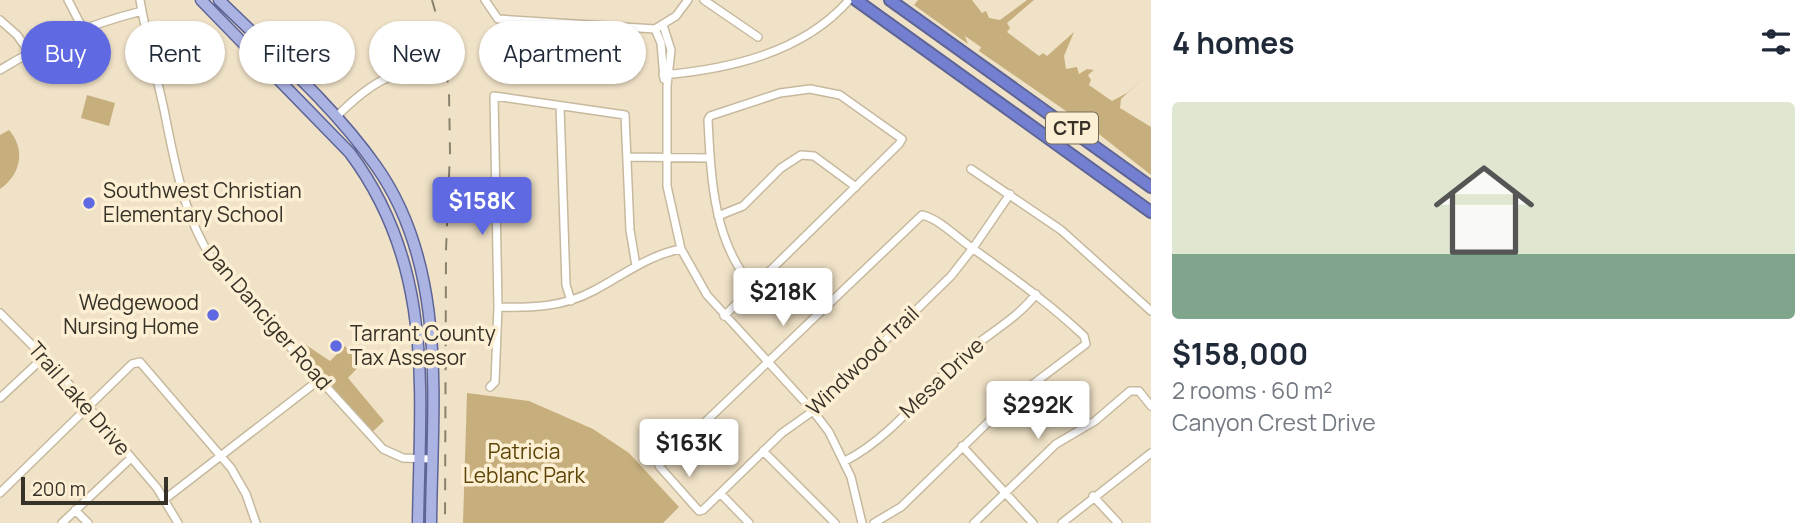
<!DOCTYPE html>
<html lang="en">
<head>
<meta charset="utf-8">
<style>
	body { margin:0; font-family:Manrope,sans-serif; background:#f6f6f7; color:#1f2937; height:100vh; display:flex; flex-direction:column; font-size:26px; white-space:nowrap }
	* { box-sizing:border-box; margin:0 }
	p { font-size:23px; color:#747a83 }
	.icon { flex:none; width:38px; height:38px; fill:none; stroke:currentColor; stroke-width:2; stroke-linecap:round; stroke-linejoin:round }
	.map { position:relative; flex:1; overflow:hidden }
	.sheet { display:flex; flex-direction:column; background:#fff; width:665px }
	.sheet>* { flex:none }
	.top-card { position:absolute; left:21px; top:21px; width:665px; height:63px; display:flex; gap:14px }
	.scale { position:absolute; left:21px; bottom:18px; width:147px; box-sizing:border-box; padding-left:7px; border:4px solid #373227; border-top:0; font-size:19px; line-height:24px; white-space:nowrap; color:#373227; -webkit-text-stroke:5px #fdefd4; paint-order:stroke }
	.price { position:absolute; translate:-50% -60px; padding:0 16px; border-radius:7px; background:#fff; color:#222; font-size:23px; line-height:46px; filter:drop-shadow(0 2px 4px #0008) }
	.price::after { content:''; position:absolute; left:50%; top:42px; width:21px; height:16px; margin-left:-10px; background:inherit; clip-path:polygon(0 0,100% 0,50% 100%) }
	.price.on { background:#5f69e1; color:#fff }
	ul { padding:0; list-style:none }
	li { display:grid; align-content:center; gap:14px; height:371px; padding:0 21px }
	li span { display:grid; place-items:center; height:217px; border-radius:7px; color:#555 }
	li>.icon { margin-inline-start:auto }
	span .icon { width:126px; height:126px; fill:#fffc; stroke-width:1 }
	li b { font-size:30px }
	h2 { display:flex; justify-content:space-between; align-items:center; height:84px; padding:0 21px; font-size:30px }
	.pill { padding:0 24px; border-radius:32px; background:#fff; box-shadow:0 2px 5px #0004; font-size:24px; line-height:63px }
	.pill.on { background:#5f69e1; color:#fff }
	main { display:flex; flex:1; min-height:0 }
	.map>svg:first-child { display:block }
</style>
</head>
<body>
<main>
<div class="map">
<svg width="1151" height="523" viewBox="0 0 1151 523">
	<rect width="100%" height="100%" fill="#f0e2c7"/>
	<path fill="#c7af7d" d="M918,0H972L982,13L986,11L989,18L1000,20L1027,0H1034L1007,23L1010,28L1007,32L1039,56L1043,53L1047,56L1074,32L1064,56L1066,69L1077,67L1079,74L1087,69L1094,70L1088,75L1091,80L1089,85L1112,101L1127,93L1146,76L1121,99L1120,108L1151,127V175L1095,131L979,51L981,47L965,36L968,44L914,5Z
		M87,95L115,103L109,126L81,118Z
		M9,130C26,149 21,175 0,189V135Z
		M306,345L330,361L345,346L349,350L355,346L367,358L348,378L384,421L369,435L296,354Z
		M467,393L529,401L593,429L629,453L679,507L663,523H463Z"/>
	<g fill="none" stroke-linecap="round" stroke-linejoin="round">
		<defs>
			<path id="minor" d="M68,0L83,29
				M140,0C146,35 155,70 163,105C175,162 183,222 220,270L383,449L403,458L431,459
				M485,0L498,19L655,29L676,16L688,0
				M704,0L758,37
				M0,20L17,35L29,52
				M663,25L671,50L667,86V186L681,249L707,295L813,411L829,432L851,477L862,523
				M655,29L661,43L664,79
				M0,70C45,42 91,24 142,11
				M663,75C729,69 803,53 849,0
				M560,106L566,285L571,301
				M336,117C366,87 390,70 434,65
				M628,157L710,158
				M971,169L1061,230L1151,311
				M718,216L743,206L781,168L801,155L814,156L856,187
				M498,307C532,308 563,307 593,291C622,276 648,255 681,249
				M0,313L57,370L157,488L178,523
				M724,316L899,144L902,139L840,95L810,89L780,93L710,116L708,120C711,178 713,241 753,287
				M490,387L495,382L498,307L494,96L625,115L630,230L636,266
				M0,398L44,357
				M962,446L1033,523
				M763,451L835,523
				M845,461C891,438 925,390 962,356C987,334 1016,320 1036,294
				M0,493L132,364L140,362L231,468L246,494L256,523
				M721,494L749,523
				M1093,496L1118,523
				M165,499L319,380
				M75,510L88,523
				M62,523L131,458
				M874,523L901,507L1008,403L1086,344L1084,336C1048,302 1008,274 968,245C954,235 939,219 922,215L659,466L699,511L703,510L782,433L813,411L951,276L973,248L1010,194
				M974,523L1056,444L1095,421L1130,391H1139L1151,406
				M1062,523L1151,453"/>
			<path id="major" d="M201,0L350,153C435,267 420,389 418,523
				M219,0C273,53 333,105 376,166C449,269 432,404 431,523"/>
			<path id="highway" d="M856,0L1151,212
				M890,0L1151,187"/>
		</defs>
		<use href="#minor" stroke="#c6b99e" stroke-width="10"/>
		<use href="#major" stroke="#5e6596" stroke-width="13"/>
		<use href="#highway" stroke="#5e6596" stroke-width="14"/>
		<use href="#minor" stroke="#fff" stroke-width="7"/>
		<use href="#major" stroke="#abb3e3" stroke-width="10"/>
		<use href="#highway" stroke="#7380d1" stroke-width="10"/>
		<path stroke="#8a816f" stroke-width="2" stroke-dasharray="12 12" stroke-linecap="butt" d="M432,0L440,28L449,92L450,152L446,250L445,523"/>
	</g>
	<g fill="#5f69e1" stroke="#fdefd4" stroke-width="2.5">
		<circle cx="89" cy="203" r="7"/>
		<circle cx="213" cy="315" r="7"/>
		<circle cx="336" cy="346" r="7"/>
	</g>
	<g text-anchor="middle" stroke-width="7" stroke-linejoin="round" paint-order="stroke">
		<rect fill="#fdefd4" stroke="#726b5b" stroke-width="2" x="1046" y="112.5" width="52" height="31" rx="5"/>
		<g font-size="19" font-weight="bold" fill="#373227">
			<text x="1072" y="135">CTP</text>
		</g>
		<g font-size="21" fill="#373227" stroke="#fdefd4" text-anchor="start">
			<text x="103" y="198">Southwest Christian<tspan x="103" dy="24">Elementary School</tspan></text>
			<text x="199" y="310" text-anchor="end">Wedgewood<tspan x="199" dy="24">Nursing Home</tspan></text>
			<text x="350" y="341">Tarrant County<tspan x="350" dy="24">Tax Assesor</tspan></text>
		</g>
		<g font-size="21" fill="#373227" stroke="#fdefd4">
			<text transform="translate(267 318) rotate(49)" y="7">Dan Danciger Road</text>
			<text transform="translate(863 361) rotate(-44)" y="7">Windwood Trail</text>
			<text transform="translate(942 378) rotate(-43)" y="7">Mesa Drive</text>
			<text transform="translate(79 399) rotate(49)" y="7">Trail Lake Drive</text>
		</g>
		<g font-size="21" fill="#5d4507" stroke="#fdefd4">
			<text x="524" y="459">Patricia<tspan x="524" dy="24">Leblanc Park</tspan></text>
		</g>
	</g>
</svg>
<div class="scale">200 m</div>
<b class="price on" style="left:482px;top:237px">$158K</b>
<b class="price" style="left:783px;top:328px">$218K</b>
<b class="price" style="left:1038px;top:441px">$292K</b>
<b class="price" style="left:689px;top:479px">$163K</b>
<div class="top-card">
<a class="pill on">Buy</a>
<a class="pill">Rent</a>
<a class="pill">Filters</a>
<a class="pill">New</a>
<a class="pill">Apartment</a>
</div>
</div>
<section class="sheet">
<h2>4 homes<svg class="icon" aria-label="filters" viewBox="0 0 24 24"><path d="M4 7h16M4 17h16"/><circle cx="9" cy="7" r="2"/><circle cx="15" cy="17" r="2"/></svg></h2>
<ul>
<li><span style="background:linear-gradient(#dfe7d0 70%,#7fa58c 0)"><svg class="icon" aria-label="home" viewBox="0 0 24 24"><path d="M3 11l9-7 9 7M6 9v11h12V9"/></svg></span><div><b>$158,000</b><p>2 rooms · 60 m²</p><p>Canyon Crest Drive</p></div></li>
</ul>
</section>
</main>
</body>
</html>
